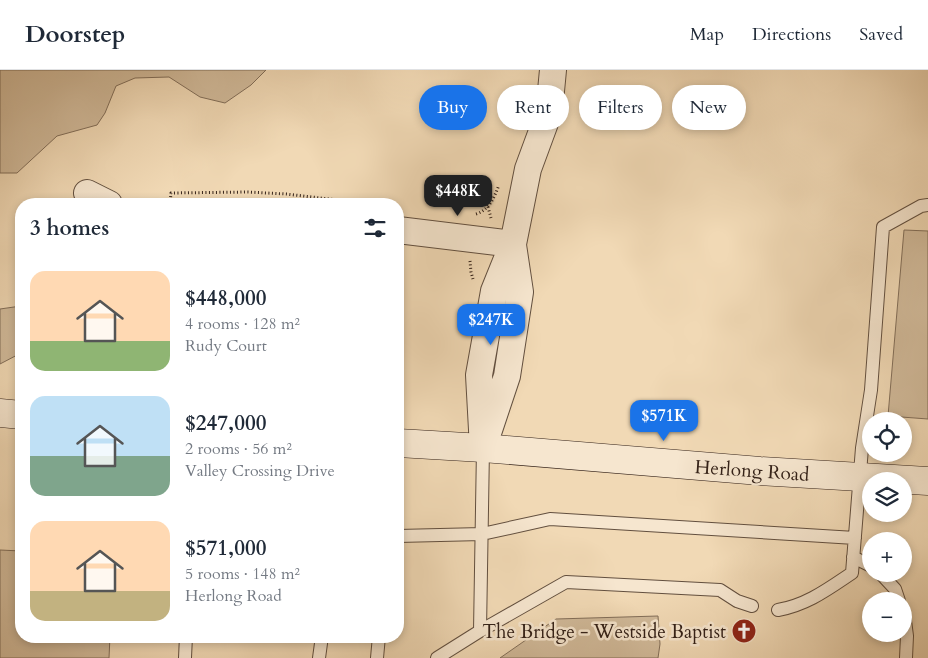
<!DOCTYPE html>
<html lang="en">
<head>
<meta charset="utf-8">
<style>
	body { margin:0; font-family:Cardo,serif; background:#f6f6f7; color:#1f2937; height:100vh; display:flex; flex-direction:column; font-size:19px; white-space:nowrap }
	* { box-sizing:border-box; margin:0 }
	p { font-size:16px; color:#747a83 }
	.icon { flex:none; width:28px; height:28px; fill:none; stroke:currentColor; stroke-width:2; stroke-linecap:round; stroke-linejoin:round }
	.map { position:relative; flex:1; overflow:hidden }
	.details { position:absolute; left:15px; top:128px; width:389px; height:445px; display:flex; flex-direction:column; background:#fff; border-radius:20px; box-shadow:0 2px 8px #0003 }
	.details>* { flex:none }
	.hud { position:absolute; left:419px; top:15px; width:434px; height:45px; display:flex; gap:10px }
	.fabs { position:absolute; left:862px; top:342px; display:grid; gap:10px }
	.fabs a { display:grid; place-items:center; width:50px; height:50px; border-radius:50%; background:#fff; box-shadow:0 2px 8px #0003; font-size:25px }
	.price { position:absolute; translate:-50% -42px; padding:0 11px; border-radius:10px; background:#1a73e8; color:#fff; font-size:16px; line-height:32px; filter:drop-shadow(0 1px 2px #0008) }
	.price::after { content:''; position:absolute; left:50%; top:30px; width:15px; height:11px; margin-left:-8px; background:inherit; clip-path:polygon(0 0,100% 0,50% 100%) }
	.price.active { background:#222; color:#fff }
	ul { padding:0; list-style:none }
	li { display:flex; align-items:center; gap:15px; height:125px; padding:0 15px }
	li span { display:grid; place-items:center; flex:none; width:140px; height:100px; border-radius:15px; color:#555 }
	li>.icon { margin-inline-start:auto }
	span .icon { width:60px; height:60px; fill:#fffc; stroke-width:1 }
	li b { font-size:21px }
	h2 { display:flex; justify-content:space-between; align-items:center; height:60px; padding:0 15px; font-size:21px }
	.pill { padding:0 18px; border-radius:22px; background:#fff; box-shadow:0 2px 8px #0003; font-size:18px; line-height:45px }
	.pill.active { background:#1a73e8; color:#fff }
	header { display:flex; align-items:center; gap:30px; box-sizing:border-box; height:70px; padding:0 25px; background:#fff; border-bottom:1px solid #e0e1e3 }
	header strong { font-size:24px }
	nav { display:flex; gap:28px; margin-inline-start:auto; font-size:18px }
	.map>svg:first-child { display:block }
</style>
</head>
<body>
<header>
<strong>Doorstep</strong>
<nav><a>Map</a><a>Directions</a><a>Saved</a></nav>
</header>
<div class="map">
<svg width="928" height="588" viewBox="0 0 928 588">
	<rect width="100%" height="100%" fill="#f1d9b5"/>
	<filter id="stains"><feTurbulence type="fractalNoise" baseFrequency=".004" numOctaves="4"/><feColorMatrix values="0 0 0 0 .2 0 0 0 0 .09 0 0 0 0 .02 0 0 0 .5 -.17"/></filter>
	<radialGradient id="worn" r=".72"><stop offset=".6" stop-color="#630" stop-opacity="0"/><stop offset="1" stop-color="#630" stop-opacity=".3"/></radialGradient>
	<path fill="#d1ba9a" stroke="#826e59" d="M0,0H266L251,15L225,33L200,27L169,7L135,8L116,16L105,43L97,55L57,66L17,103H0Z
		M904,160L928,161V349L888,346Z
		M21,236V283L0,294V239Z
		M0,480L21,481V566H110L109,588H0Z
		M658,546L660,574L658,588H500L556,549Z"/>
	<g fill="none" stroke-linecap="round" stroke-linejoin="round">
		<defs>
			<path id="lane" d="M398,466L482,464L550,449L855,468
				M853,487L871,496
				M881,504L895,519L899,531
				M778,540C807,535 828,519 852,503L862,378L871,320L883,157L921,136L928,135
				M904,543L907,566L906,588
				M480,561L483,378
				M185,588L186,566
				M319,588L322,566
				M377,588L379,566
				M437,588L480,561L566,512L720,520L737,531L752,536"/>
			<path id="street" d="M87,123L109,134
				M398,160L513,174
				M487,366L507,306L520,222L513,175
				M483,378L479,305L494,221L513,174L528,99L549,42L553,0"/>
			<path id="secondary" d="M0,343L21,345
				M398,373L483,378L760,401L928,411"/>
		</defs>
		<use href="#lane" stroke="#624f3f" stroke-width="14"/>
		<use href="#street" stroke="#624f3f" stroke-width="28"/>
		<use href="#secondary" stroke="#332118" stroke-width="29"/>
		<path stroke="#332118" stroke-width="3" stroke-dasharray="1 2.5" stroke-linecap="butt" d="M170,134L171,123L248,122L286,124L372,134
			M488,137L491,148
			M476,144C489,140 494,128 499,115
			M470,191L471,202L473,209"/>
		<use href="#lane" stroke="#f6e6cf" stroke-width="12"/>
		<use href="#street" stroke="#f6e6cf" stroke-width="26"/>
		<use href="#secondary" stroke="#f6e6cf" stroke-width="28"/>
	</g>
	<defs>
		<symbol id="church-disc" viewBox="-11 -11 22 22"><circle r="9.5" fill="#8f2418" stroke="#f6e6cf"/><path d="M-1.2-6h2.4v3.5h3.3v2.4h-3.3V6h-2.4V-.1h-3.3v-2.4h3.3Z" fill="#fff"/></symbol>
	</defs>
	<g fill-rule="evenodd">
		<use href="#church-disc" x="730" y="547" width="28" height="28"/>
	</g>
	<g text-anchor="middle" stroke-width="5" stroke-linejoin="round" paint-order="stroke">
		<g font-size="19" fill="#332118" stroke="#f6e6cf">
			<text transform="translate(752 400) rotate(4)" y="7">Herlong Road</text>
		</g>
		<g font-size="19" fill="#332118" stroke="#f6e6cf" text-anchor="end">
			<text x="726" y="568">The Bridge - Westside Baptist</text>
		</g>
	</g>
	<rect width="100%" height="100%" filter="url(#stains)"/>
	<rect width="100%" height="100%" fill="url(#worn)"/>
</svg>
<div class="fabs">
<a><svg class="icon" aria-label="locate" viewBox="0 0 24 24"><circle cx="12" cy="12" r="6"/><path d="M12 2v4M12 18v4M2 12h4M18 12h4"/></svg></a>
<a><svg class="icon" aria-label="layers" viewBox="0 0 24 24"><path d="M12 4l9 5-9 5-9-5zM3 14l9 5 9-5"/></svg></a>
<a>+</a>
<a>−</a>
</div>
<b class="price active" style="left:458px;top:147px">$448K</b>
<b class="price" style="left:491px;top:276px">$247K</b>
<b class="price" style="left:664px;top:372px">$571K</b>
<div class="hud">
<a class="pill active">Buy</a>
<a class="pill">Rent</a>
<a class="pill">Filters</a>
<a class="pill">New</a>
</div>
<section class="details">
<h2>3 homes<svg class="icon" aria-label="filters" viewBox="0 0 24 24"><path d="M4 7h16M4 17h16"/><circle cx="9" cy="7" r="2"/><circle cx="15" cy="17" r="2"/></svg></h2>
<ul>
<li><span style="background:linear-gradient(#ffd9b3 70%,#8fb573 0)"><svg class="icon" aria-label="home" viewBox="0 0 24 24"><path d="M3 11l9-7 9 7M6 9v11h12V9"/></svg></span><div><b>$448,000</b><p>4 rooms · 128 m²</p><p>Rudy Court</p></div></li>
<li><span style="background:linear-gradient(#bfe0f5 60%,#7fa58c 0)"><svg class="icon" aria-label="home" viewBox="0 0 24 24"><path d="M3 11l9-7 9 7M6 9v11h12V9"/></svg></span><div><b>$247,000</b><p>2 rooms · 56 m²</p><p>Valley Crossing Drive</p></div></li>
<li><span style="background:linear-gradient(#ffd9b3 70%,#c2b280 0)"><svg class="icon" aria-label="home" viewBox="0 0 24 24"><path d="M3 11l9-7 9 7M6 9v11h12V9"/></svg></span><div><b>$571,000</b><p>5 rooms · 148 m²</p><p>Herlong Road</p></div></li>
</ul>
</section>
</div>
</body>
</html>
